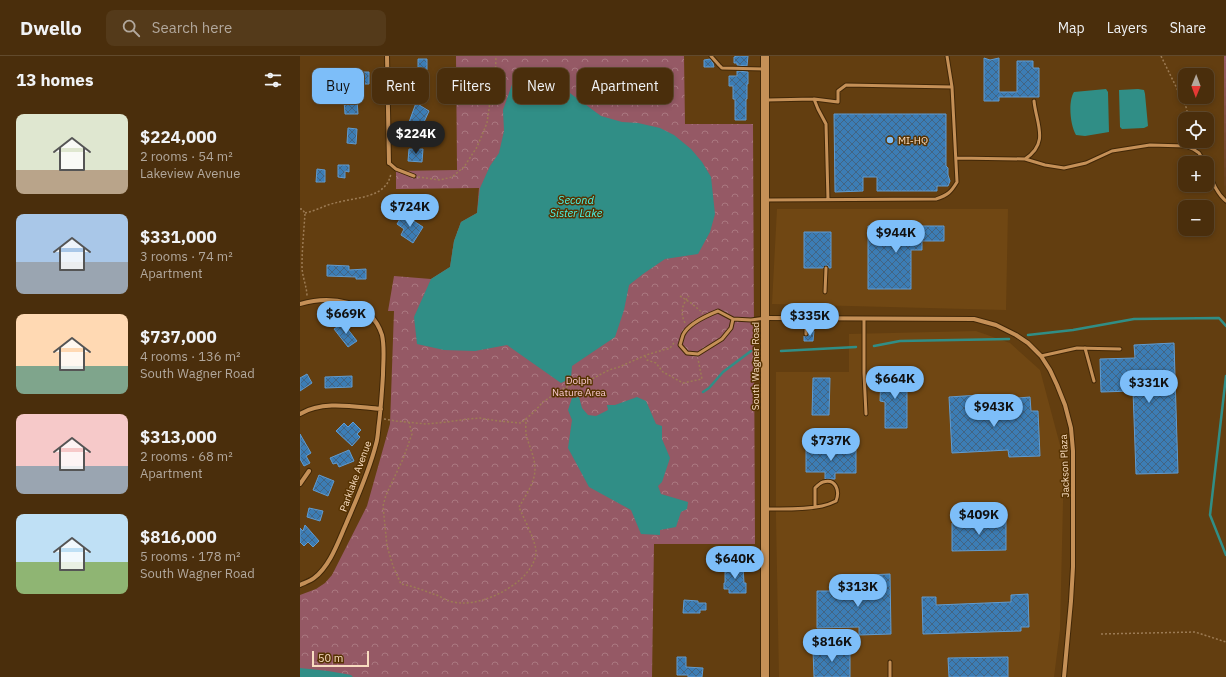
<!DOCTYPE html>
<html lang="en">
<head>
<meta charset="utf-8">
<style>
	body { margin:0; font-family:"IBM Plex Sans",sans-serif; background:#543a1a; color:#f1f3f6; height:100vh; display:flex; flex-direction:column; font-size:15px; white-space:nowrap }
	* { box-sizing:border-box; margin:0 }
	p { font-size:13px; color:#b2a89d }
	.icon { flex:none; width:22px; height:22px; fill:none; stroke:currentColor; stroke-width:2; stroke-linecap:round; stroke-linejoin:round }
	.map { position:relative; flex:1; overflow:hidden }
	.details { display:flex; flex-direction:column; background:#4a2e0c; width:300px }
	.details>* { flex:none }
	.top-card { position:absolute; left:12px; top:12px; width:380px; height:36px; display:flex; gap:8px }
	.needle { width:26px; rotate:181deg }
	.tools { position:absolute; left:878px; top:12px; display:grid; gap:8px }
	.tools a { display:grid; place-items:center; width:36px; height:36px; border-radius:8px; background:#4a2e0c; box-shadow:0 2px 6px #0003,0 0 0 1px #614a2d; font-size:20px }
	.scale { position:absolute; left:12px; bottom:10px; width:57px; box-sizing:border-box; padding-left:4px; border:2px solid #f8dcc0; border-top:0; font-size:11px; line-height:14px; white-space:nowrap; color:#f8dcc0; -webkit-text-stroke:3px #573302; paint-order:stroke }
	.price { position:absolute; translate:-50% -34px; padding:0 9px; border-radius:14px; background:#7dbef9; color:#111; font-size:13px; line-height:26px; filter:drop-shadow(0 1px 2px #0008) }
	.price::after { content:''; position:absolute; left:50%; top:24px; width:12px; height:9px; margin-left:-6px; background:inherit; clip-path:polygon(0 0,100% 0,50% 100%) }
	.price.current { background:#222; color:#fff }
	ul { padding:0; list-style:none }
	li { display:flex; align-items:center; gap:12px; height:100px; padding:0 16px }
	li span { display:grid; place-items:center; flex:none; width:112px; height:80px; border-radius:8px; color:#555 }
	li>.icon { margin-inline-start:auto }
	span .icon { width:48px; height:48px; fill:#fffc; stroke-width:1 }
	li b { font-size:17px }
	h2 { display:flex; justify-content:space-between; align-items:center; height:48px; padding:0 16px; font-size:17px }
	.pill { padding:0 14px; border-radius:8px; background:#4a2e0c; box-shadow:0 2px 6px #0003,0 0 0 1px #614a2d; font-size:14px; line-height:36px }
	.pill.current { background:#7dbef9; color:#111 }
	header { display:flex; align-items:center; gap:24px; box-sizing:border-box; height:56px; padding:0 20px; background:#4a2e0c; border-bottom:1px solid #614a2d }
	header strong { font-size:19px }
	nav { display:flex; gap:22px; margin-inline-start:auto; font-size:14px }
	.search { width:280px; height:36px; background:#543a1a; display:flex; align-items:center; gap:10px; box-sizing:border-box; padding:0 14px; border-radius:8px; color:#b2a89d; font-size:15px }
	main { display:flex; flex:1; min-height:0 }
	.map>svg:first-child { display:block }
</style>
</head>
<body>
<header>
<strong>Dwello</strong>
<div class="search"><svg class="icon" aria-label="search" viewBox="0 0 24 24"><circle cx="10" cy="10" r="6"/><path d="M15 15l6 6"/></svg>Search here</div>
<nav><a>Map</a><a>Layers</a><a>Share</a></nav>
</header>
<main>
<section class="details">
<h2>13 homes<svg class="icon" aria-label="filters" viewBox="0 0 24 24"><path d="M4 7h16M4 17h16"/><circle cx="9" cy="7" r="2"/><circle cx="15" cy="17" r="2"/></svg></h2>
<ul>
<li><span style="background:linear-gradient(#dfe7d0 70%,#b9a48a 0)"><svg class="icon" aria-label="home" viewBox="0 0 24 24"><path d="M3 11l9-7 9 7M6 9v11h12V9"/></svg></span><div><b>$224,000</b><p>2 rooms · 54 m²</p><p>Lakeview Avenue</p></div></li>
<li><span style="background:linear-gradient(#a9c7e8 60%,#9aa5b1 0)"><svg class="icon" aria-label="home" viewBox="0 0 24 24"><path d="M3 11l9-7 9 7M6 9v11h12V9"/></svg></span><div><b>$331,000</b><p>3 rooms · 74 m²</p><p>Apartment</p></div></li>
<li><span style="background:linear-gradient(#ffd9b3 65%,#7fa58c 0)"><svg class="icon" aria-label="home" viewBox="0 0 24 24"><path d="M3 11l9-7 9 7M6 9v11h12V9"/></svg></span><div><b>$737,000</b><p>4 rooms · 136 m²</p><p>South Wagner Road</p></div></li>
<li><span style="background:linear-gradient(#f6c9c9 65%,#9aa5b1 0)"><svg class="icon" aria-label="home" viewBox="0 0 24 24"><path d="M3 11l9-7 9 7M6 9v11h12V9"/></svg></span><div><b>$313,000</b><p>2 rooms · 68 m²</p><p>Apartment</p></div></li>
<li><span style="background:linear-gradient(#bfe0f5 60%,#8fb573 0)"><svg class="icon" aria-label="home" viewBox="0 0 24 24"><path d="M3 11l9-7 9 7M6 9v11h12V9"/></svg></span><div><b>$816,000</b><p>5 rooms · 178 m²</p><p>South Wagner Road</p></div></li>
</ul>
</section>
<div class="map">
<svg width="926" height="621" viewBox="0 0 926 621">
	<defs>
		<pattern id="forest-firs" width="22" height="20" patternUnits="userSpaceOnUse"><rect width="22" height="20" fill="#955965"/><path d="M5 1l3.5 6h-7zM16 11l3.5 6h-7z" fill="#aa7880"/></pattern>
		<pattern id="park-crowns" width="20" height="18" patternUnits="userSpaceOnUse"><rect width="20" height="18" fill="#955965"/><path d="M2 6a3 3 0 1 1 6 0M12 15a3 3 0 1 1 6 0" fill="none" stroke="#aa7880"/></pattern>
		<pattern id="building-cross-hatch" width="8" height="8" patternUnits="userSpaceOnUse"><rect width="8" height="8" fill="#3c7db5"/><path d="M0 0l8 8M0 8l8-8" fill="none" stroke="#426584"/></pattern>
	</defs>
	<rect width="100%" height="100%" fill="#633e10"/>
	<path fill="#704713" d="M477,153H708L706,254L472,248Z
		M676,275L710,287L740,314L764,404L760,574L754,621H479L476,462V316H549V278Z"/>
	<path fill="url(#forest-firs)" d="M924,0H926L925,143Z"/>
	<path fill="url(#park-crowns)" d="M156,0H384L385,68H453L455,488H354L352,621H0V539L16,533L25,527L32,519L67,450L90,368L94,255H88L94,220L131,223L150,211L154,185L161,166L177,157L179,132L96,133V115L157,114Z"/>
	<path fill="#308e86" d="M230,11L263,32L301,60L322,66L338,67L360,72L374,79L391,93L402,106L411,121L415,158L410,176L398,198L365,203L343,218L329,229L324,254L315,281L272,310L271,322L261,327L207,289L175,295L144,294L117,288L114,261L131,223L150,211L154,185L161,166L177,157L180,132L190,110L199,97L204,75L203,54L215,20Z
		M806,33L808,36L809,76L785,80L776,79C770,69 768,45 774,36Z
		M838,33L844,34L845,38L848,70L844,72L822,73L820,71L819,34Z
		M279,341L282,352L288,359L296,360L308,354L307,349H315L337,341L346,345L356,368L362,370V383L370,402L362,426L358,430L361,438L388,446L387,453L381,456L376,471L360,474V479L341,478L331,454L289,431L268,392L272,364L268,354L272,342Z
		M0,612L28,615L51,619L53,621H0Z"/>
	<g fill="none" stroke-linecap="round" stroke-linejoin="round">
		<path stroke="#308e86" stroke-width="2.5" d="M728,279L773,274L834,263L919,262L926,270
			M574,290L600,285L709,283
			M481,295L556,291
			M926,320L910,459L926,499
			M403,336L409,332L423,316L451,295"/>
	</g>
	<path fill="url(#building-cross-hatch)" stroke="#629bce" d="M437,0H448L447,10L437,9V7H434V1Z
		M684,2L690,4L699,2V36H717V5H733V12H739V41H699V45H684Z
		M118,3H127V14H118Z
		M410,3L413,7L414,11H404V4Z
		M437,15L448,16V28H447V43H446V64H435V43H433V30H429V20H437Z
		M58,16H69V28H58Z
		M44,44H57L58,58H45Z
		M116,47L129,55L120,75L108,69Z
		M534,58H646V110L648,112V119L650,125L648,130H637V135H577V121H563V135L535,136Z
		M48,72L57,73L56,88L47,87Z
		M109,93H123L122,106L108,105Z
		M38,109H49V116L45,115V122L38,121Z
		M17,113L25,114V126H16Z
		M103,158L123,171L113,187L101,179L104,173L97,168Z
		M568,170H644V185H622V194H611V233H568Z
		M504,176H531V212H529L528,210L526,209L523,212H504Z
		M27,209L49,210V214L66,213V223H56V221L27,220Z
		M43,267L57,285L48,291L34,273Z
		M509,275H514L513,285H504V280H508Z
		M874,287L878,417L836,418L833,335L801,336L800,303L835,302L834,289Z
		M7,318L12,327L0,335V322Z
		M581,319H607V372H585V346L580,345Z
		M52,320V331L25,332V321Z
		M513,322H530L529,359H512Z
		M679,339V348L684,347V353L718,351V342L730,341L731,355H738L740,400L709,401L708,394L652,397L649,341Z
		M53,366L61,374L57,378L60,381L52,390L36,375L44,367L48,371Z
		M0,378L11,397L6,400L10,407L4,410L0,403Z
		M506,393L556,394V417H535V423H525V416H506Z
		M49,394L54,405L39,411L37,407L33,408L30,402Z
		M19,419L34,425L28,440L13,434Z
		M9,452L23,455L20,465L7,461Z
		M706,465V494L652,495V467Z
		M5,469L19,485L13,491L8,486L4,490L0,486V472L3,475Z
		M443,510L444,527H446V537H429V533H424V527H425V516L429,515V511Z
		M590,518L591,578L559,579V571L517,572V535H570L569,519Z
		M728,538L729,571H721V575L623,578L622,541H636V549L711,546V539Z
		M384,544L398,545V547H406V554H400V557H383Z
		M513,594H550V621H514Z
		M377,601H386V611L403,612L402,621H388V619H377Z
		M708,601V621H649L648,602Z"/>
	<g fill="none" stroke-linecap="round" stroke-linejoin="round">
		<defs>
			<path id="service" d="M411,0L419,9L422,12L465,13
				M514,43L518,53L526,68L528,144
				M467,44L514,43L538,46V35L546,29L652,31
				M656,102L725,103L745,109L764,112L786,107L812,95L850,89L886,90L893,93L899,97L905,107
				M725,103C750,87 736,67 734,45
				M89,107L96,113L114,120
				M907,112C912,124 916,137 926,145
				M465,144L636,143C648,139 651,136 657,126L652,31L647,0
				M525,236L526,212
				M433,263L431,272L422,283L398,298L387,297L380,289C381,286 382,282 383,279C388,268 408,259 418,255L433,263L451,264L465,262
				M564,263V317L566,358
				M506,278V262
				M785,292L794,325
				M741,300L777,292L820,293
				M465,453C484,453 503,454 522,450C527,449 532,447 536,445C540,435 536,422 523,426C520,427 517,430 515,432V451
				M590,606V621"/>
			<path id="minor" d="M87,0L89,107
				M0,248C30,239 71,244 82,279C85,292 83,306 83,319C82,335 81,351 79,367C78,374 78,382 76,388C69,416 57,442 46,468C38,486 30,510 14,522C10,525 4,527 0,529
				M465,262L674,263L696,269L716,279L728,287L741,300L750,314L757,329L765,349L771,372L773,395V511L771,545L764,621
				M0,358C23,344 55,351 81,353
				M0,428L9,415"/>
			<path id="secondary" d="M465,0V621"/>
		</defs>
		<use href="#service" stroke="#412707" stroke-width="5"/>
		<use href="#minor" stroke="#412707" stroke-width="6"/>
		<use href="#secondary" stroke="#412707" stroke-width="10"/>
		<path stroke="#9c7b54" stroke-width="1.5" stroke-dasharray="2 2" stroke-linecap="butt" d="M861,0L886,51L889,63
			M118,121L140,124L152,121L164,111L177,91L187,67L190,46L195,32L196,0
			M0,153H2L5,157C4,174 2,193 2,210C2,221 7,230 7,241
			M5,157C16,155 25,149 35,147C55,141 87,143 91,117
			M380,240L391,247L403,257
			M385,267C380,257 382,248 389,240
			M345,300L347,304L356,307L363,316L383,327L402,323L398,303
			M84,363L96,365L126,368L147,366L168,363L180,362L198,365L221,367L234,356L243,346L262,333L281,325L290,324L309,314L319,311L346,299L370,292L374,287
			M109,366L112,378L103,403L86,439L83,450L87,490L93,510L101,528C113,530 125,535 136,539C140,540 143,543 147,544C151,546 158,547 162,547C188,548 233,525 236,497C237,487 223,461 219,451C226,439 235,426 235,413C235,402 230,392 227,382C225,376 226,369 226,363
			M801,578L895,576L926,586"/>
		<use href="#service" stroke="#c59057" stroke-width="3"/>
		<use href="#minor" stroke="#c59057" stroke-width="4"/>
		<use href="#secondary" stroke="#c59057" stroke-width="8"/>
	</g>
	<circle fill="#7dbef9" stroke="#573302" stroke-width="1.5" cx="590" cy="84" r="4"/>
	<g text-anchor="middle" stroke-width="3" stroke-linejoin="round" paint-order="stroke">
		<g font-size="10" fill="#f8dcc0" stroke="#573302" text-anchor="start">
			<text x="598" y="88">MI-HQ</text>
		</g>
		<g font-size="10" fill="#f8dcc0" stroke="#573302">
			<text transform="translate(455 310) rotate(-90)" y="4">South Wagner Road</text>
			<text transform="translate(764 410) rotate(-92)" y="4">Jackson Plaza</text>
			<text transform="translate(55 420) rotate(-70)" y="4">Parklake Avenue</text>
		</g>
		<g font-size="10" fill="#f9c8d0" stroke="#573302">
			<text x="279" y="328">Dolph<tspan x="279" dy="12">Nature Area</tspan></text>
		</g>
		<g font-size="11" font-style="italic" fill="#49f7ea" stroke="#573302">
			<text x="276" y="148">Second<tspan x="276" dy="13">Sister Lake</tspan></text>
		</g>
	</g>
</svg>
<div class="tools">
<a><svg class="needle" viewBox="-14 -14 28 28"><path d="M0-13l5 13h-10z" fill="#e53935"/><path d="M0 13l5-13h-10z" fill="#b2a89d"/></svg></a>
<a><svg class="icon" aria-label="locate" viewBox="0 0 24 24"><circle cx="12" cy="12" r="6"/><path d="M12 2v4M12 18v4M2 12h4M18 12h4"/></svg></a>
<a>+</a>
<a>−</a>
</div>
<div class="scale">50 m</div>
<b class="price current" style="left:116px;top:99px">$224K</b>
<b class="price" style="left:110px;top:172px">$724K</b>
<b class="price" style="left:596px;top:198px">$944K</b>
<b class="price" style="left:46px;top:279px">$669K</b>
<b class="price" style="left:510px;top:281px">$335K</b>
<b class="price" style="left:595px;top:344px">$664K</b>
<b class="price" style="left:849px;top:348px">$331K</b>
<b class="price" style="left:694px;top:372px">$943K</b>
<b class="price" style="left:531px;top:406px">$737K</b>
<b class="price" style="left:679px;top:480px">$409K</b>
<b class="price" style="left:435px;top:524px">$640K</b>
<b class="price" style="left:558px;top:552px">$313K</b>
<b class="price" style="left:532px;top:607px">$816K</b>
<div class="top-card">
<a class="pill current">Buy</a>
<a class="pill">Rent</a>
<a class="pill">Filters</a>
<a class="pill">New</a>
<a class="pill">Apartment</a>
</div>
</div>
</main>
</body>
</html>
